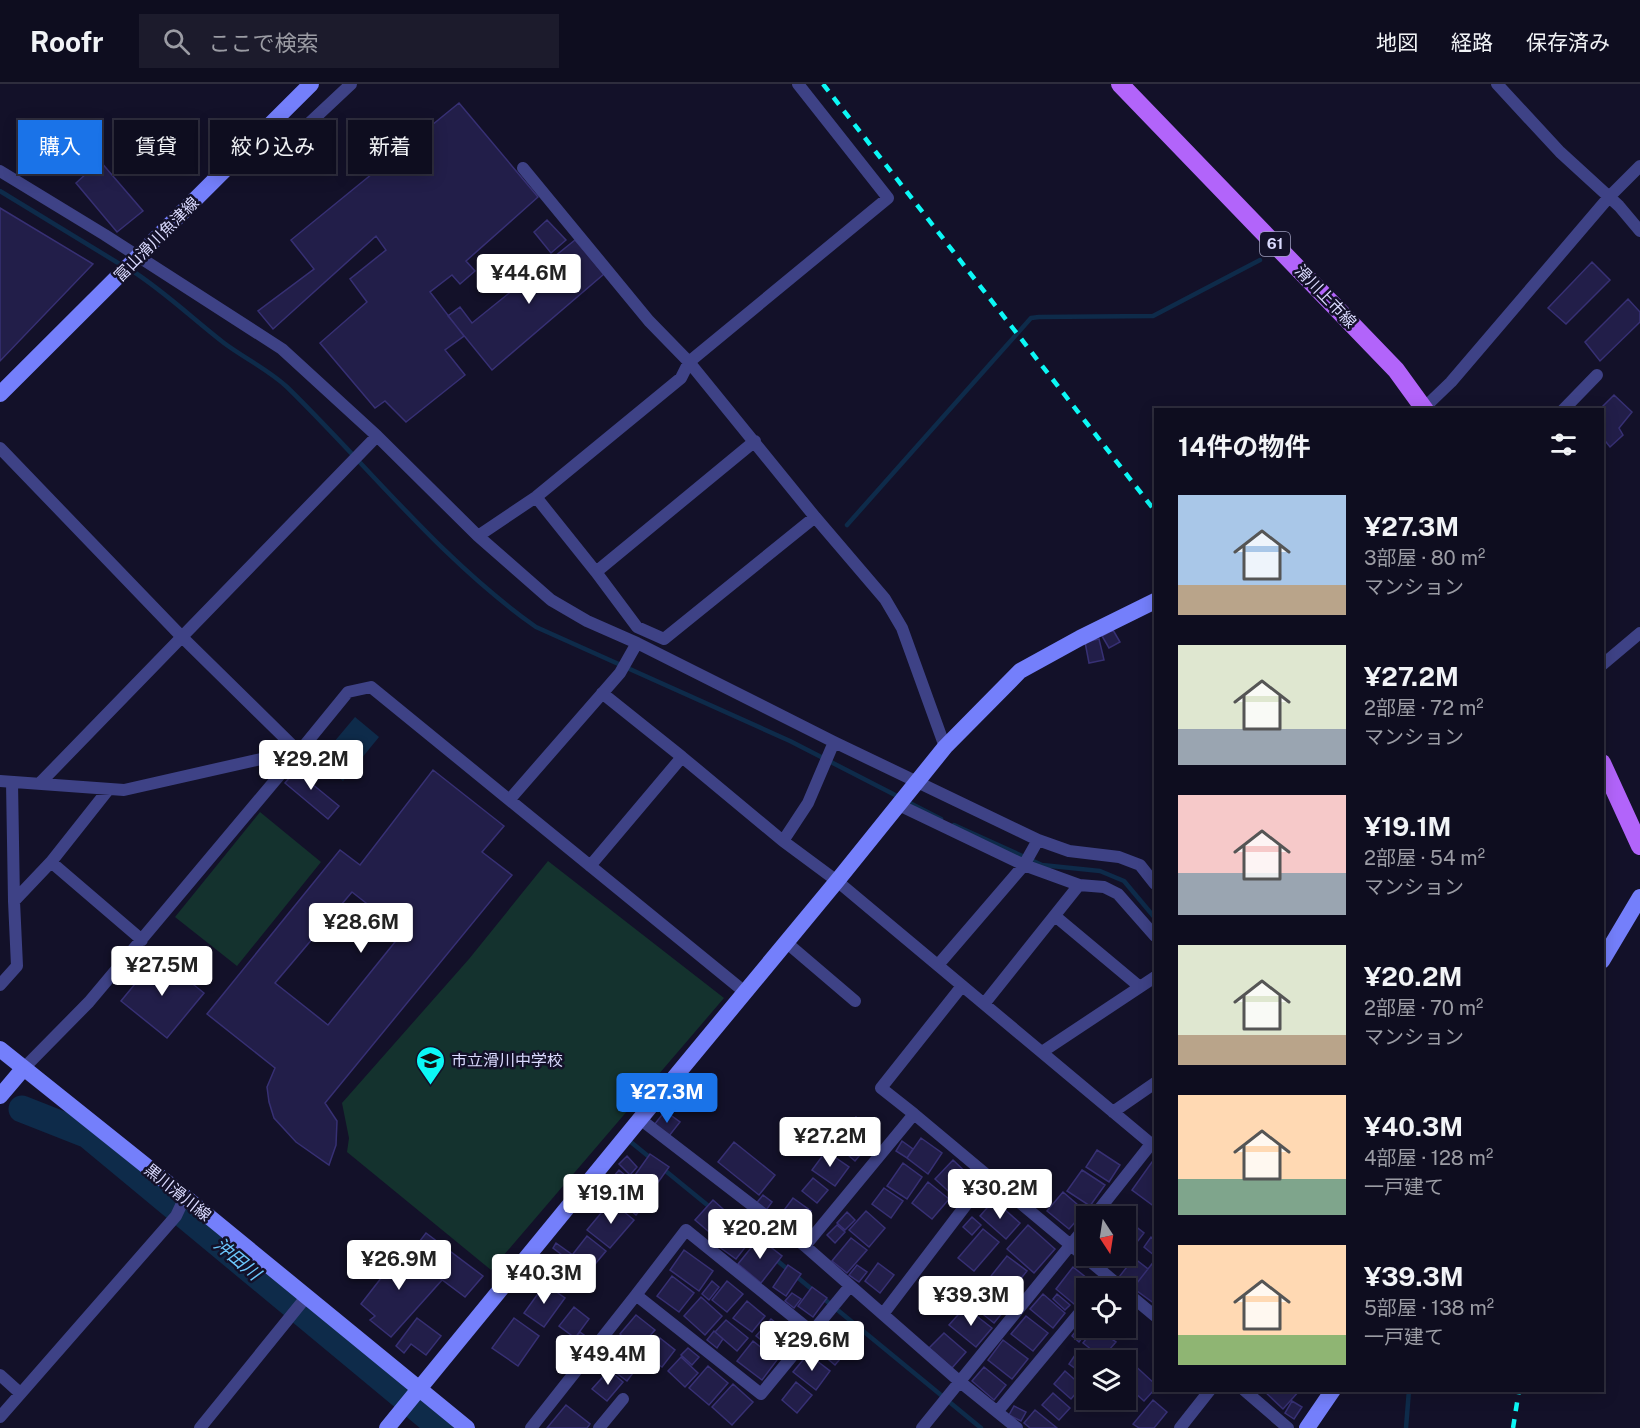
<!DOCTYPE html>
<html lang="ja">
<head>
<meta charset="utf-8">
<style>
	body { margin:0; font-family:"Public Sans","Noto Sans JP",sans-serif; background:#1c1b2c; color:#f1f3f6; height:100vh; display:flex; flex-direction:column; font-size:22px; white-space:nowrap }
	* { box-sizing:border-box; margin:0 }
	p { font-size:20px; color:#9b9ca4 }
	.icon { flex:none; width:33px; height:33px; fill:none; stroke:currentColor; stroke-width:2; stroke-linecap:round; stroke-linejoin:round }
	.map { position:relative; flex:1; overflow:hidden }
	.sheet { position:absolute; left:1154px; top:324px; width:450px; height:984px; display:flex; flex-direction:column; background:#0e0d1f; border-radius:0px; box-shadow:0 3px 15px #0003,0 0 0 2px #2e2d3d }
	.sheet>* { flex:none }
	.banner { position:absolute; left:18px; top:36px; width:570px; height:54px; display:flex; gap:12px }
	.needle { width:39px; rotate:168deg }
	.tools { position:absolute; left:1076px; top:1122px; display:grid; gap:12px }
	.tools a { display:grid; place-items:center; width:60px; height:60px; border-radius:0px; background:#0e0d1f; box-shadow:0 3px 15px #0003,0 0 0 2px #2e2d3d; font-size:30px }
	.price { position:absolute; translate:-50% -51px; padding:0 14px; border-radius:6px; background:#fff; color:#222; font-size:20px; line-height:39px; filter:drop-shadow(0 2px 3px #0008) }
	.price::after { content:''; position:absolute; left:50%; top:36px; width:18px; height:14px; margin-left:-9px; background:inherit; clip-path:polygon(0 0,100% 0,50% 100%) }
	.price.current { background:#1a73e8; color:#fff }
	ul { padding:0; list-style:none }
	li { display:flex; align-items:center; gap:18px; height:150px; padding:0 24px }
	li span { display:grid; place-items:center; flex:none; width:168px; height:120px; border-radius:0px; color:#555 }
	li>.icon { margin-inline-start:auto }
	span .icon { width:72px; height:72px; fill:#fffc; stroke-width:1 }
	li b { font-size:26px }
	h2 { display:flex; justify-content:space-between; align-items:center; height:72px; padding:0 24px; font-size:26px }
	.pill { padding:0 21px; border-radius:0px; background:#0e0d1f; box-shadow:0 3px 15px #0003,0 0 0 2px #2e2d3d; font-size:21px; line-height:54px }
	.pill.current { background:#1a73e8; color:#fff }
	header { display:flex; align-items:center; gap:36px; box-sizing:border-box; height:84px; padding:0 30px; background:#0e0d1f; border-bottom:2px solid #2e2d3d }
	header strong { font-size:28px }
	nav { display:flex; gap:33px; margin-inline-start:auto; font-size:21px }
	.search { width:420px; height:54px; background:#1c1b2c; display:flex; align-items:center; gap:15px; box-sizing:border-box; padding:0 21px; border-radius:0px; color:#9b9ca4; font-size:22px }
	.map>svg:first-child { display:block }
</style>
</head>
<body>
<header>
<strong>Roofr</strong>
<div class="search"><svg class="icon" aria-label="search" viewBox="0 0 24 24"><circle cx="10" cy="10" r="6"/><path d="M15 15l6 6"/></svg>ここで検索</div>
<nav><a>地図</a><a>経路</a><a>保存済み</a></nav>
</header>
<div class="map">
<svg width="1640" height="1344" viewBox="0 0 1640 1344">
	<rect width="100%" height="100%" fill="#131129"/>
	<path fill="#14322e" d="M260,728L321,778L237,882L175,833Z
		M548,777L724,914L491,1186L347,1068L349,1054L342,1019L469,875Z"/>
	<path fill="#0e2b4a" d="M355,633L379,653L343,697L318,677Z"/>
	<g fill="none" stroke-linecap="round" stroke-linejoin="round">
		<path stroke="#0e2b4a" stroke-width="4.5" d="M0,107L123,182
			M131,186C164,207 193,235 224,259C244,274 269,286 287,303C369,383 442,477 536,543L790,657L899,713
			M847,441L1031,234L1039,233L1153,232L1260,176
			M906,717L941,735
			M954,741L1042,781L1100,787L1124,797L1155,834
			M632,1059L653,1076
			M662,1084L711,1124
			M774,1174L814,1207
			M823,1214L981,1344
			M1406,1344L1409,1306"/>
		<path stroke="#0e2b4a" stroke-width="27" d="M22,1025L88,1051L441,1344"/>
	</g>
	<path fill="#221e49" stroke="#373074" stroke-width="1.5" fill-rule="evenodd" d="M459,19L538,113L466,177L475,187L460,200L452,191L430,208L464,252L445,266L465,291L406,338L385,317L375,324L320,259L367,218L350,195L386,166L376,152L273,245L258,227L314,185L291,156Z
		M79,50L89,63L70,77L60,64Z
		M100,77L143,127L117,148L76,99Z
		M0,124L93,180L0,277Z
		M547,136L566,156L551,169L534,148Z
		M575,156L604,190L492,286L448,232L460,223L472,239Z
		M1592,178L1610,196L1566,240L1548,224Z
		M1628,215L1640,228V238L1600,277L1585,258Z
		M1614,311L1632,328L1619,344L1623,351L1610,363L1602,353V326H1599Z
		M1113,546L1120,558L1109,564L1102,552Z
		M1099,555L1104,576L1089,579L1085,558Z
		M303,678L313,686L306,695L339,722L328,735L285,699Z
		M433,686L504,742L482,768L512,791L325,1019L337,1037L336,1061L329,1081L296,1058L274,1034L269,1018L267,1003L275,984L207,930L340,766L360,781ZM352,808L403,848L328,941L275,899Z
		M158,872L204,909L167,954L121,917Z
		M665,1027L680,1038L669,1052L654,1041Z
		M856,1033L877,1051L855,1077L834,1059Z
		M921,1054L942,1069L928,1090L907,1074Z
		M902,1057L913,1065L907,1074L896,1067Z
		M734,1058L775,1091L759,1111L718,1078Z
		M1097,1066L1120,1081L1109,1098L1086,1083Z
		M826,1067L849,1083L835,1102L812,1086Z
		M650,1070L669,1083L654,1104L635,1091Z
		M627,1072L637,1083L630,1091L619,1080Z
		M953,1076L974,1096L957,1115L935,1095Z
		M1152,1078L1155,1080V1123L1132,1106Z
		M903,1079L922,1093L907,1115L887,1102Z
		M619,1086L633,1098L628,1104L614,1092Z
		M1082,1086L1105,1101L1090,1122L1067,1107Z
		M813,1094L828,1106L817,1119L802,1107Z
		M607,1097L618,1107L612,1114L601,1104Z
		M636,1097L653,1110L636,1131L620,1118Z
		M928,1098L949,1115L932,1135L912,1119Z
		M884,1104L903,1117L891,1134L872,1120Z
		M1063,1108L1085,1127L1069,1145L1047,1127Z
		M763,1111L772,1118L764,1129L754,1122Z
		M793,1114L811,1127L794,1150L776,1137Z
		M713,1116L732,1133L715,1153L695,1136Z
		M994,1116L1020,1139L1006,1155L980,1132Z
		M611,1117L634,1136L610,1164L587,1146Z
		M866,1127L885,1144L869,1163L849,1146Z
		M847,1128L855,1136L845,1146L837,1139Z
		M972,1133L981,1141L972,1151L963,1143Z
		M1125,1134L1144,1149L1118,1183L1104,1172H1125Z
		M736,1139L754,1152L736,1175L718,1162Z
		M837,1141L845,1148L835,1159L827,1151Z
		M1028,1141L1055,1165L1034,1189L1007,1165Z
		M983,1145L999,1158L974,1187L958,1174Z
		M426,1149L483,1192L465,1213L409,1171Z
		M587,1152L606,1167L591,1185L573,1170Z
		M1151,1153L1155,1156V1172L1144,1163Z
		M759,1154L782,1172L761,1199L738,1180Z
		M851,1154L867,1166L847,1189L832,1177Z
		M556,1159L574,1172L570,1177L553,1164Z
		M395,1162L442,1196L391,1253L370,1236L375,1232L361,1220L385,1189L378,1182Z
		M684,1166L713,1187L699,1207L670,1186Z
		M1007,1172L1027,1187L1011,1207L991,1192Z
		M1134,1174L1148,1185L1133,1204L1119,1193Z
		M1155,1176V1220L1133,1204Z
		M567,1177L584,1191L573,1204L556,1191Z
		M878,1179L894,1191L880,1209L865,1197Z
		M788,1181L801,1190L786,1212L773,1203Z
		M857,1181L867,1188L859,1198L849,1191Z
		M1073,1183L1092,1198L1074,1220L1056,1205Z
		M672,1192L694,1209L679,1228L657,1212Z
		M712,1197L719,1203L709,1216L702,1210Z
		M727,1197L743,1210L727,1228L712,1216Z
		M989,1197L1013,1216L994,1239L970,1220Z
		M545,1200L565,1214L544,1243L524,1229Z
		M812,1203L827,1214L813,1233L798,1222Z
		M792,1209L801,1215L794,1224L785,1217Z
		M1043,1210L1065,1229L1053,1244L1030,1225Z
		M1057,1210L1070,1221L1065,1226L1053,1215Z
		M701,1213L722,1232L705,1251L684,1232Z
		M747,1217L765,1232L752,1248L733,1234Z
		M574,1223L589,1235L575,1254L559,1242Z
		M965,1223L992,1244L976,1263L949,1241Z
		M636,1231L655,1246L638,1265L620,1250Z
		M1026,1232L1048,1249L1033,1267L1011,1250Z
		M417,1234L441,1252L426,1271L411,1260L404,1269L396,1262Z
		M514,1234L539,1252L518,1282L492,1264Z
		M1086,1234V1244H1090L1079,1258L1072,1252Z
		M771,1235L793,1252L779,1270L756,1252Z
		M726,1236L748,1254L737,1267L715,1248Z
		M1095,1244L1116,1258L1102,1274L1083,1259Z
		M714,1247L723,1255L717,1264L707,1256Z
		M835,1247L852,1261L835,1281L818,1267Z
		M580,1248L588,1254L581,1264L572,1257Z
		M944,1249L966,1268L952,1284L929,1264Z
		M660,1254L675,1266L662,1283L646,1272Z
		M1003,1256L1028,1275L1012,1295L988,1276Z
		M753,1257L777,1276L762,1296L737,1277Z
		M621,1261L642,1277L627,1297L606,1281Z
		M688,1264L699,1273L692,1281L681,1271Z
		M605,1265L613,1271L606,1281L597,1275Z
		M1079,1265L1096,1276H1086V1292L1069,1280Z
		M808,1270L830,1287L816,1306L793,1288Z
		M681,1273L698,1289L685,1303L668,1287Z
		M1131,1278L1155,1300V1305L1144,1317L1125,1300V1285Z
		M708,1282L728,1299L709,1321L689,1304Z
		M984,1283L1006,1301L994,1316L972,1297Z
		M609,1286L623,1298L607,1317L592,1305Z
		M1065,1287L1082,1302L1071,1315L1054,1300Z
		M796,1298L812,1311L797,1329L782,1316Z
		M733,1300L753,1318L732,1341L712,1323Z
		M1125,1301L1136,1310L1122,1326L1109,1316H1125Z
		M1263,1306H1300L1283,1325Z
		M1053,1309L1070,1324L1059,1336L1042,1321Z
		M1153,1316L1167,1328L1154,1344H1139L1133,1340Z
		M1292,1317L1302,1323L1294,1335L1285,1329Z
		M566,1321L590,1340L587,1344H547Z
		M1014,1322L1026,1328L1021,1337L1009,1331Z
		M1035,1326L1057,1344H1030L1024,1339Z"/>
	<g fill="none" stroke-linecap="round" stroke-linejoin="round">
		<path stroke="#3e4286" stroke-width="12" d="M1497,0L1560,68L1619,122L1640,147
			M287,60L351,0
			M523,84L649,237L689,278L815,433L885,515L902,544L945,663
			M0,87L105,151L282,265L377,352L478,452L551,516L587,537L637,559L834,658L1038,756L1069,767L1119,773L1140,781L1155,800
			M1424,324L1451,298L1609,113L1640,82
			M1563,326L1597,291
			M755,357L596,488L637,543L664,555L815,433
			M0,364L182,553L299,668L348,608L371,603L746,909
			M536,413L596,488
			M478,452L536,413L681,294L689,278L888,114L798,0
			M1602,581L1640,549
			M682,673L783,757L808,719L834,658
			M0,697L124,706L274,672L290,659
			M12,698L14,817
			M39,700L377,352
			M510,715L620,589L637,559
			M899,721L1024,781L1079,801
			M783,757L837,797L1155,1063
			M51,778L108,706
			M590,782L682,673L602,609
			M1055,832L1140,903
			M787,859L855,917
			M938,881L1024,781L1038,756
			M0,901L17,882L14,817L51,778L142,856
			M984,920L1079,801L1104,803L1118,810L1155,852
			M1042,968L1155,893
			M23,985L89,918L299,668
			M1113,1028L1155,999
			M914,1030L881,1004L962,902
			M640,1035L805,1162L959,1297L1017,1344
			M1094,1132L1151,1060
			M805,1162L914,1030L1122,1204
			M1100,1204L1109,1194
			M1125,1207L1155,1232
			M636,1211L686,1146L812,1248
			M883,1230L988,1092
			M0,1291L20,1309
			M1244,1306L1288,1344
			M997,1328L1086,1221
			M0,1333L176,1132L185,1113
			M200,1344L307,1212
			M531,1344L636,1211L761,1310L850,1202
			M599,1344L623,1315
			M922,1344L1086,1142
			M1180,1344L1210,1306"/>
		<path stroke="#747ffb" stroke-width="16" d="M0,310L311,0
			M1602,877L1640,813
			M0,965L185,1113L467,1344
			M0,1012L23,985
			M387,1344L640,1035L837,797L945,663L1020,587L1080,554L1155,517
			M1307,1344L1333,1306"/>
		<path stroke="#b264fa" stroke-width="18" d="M1120,0L1396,286L1425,326
			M1602,679L1640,762"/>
		<path stroke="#0cf8f6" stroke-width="4.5" stroke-dasharray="9 8" stroke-linecap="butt" d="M823,0L1155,427
			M1513,1344L1519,1306"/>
	</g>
	<defs>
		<symbol id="school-pin" viewBox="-11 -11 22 30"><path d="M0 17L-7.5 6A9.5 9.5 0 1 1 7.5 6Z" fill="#0cf8f6" stroke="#131129"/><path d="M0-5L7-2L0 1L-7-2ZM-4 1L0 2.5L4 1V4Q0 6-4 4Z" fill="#111"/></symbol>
	</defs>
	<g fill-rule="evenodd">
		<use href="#school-pin" x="414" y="960" width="33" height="45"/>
	</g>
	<g text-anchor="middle" stroke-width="5" stroke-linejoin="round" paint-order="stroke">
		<rect fill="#131129" stroke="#9e9ebe" stroke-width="1.5" x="1260" y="148" width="30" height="24" rx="4.5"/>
		<g font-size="15" font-weight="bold" fill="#dadafe">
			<text x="1275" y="165">61</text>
		</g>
		<g font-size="16" fill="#dadafe" stroke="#131129">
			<text transform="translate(156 155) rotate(-45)" y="6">富山滑川魚津線</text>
			<text transform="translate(1326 212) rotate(46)" y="6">滑川上市線</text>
			<text transform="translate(178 1108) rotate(39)" y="6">黒川滑川線</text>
		</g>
		<g font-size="16" fill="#dadafe" stroke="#131129" text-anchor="start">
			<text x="451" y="982">市立滑川中学校</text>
		</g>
		<g font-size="18" font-style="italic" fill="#6bc7fb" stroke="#131129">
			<text transform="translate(237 1175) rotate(40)" y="6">沖田川</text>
		</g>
	</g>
</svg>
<div class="tools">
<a><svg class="needle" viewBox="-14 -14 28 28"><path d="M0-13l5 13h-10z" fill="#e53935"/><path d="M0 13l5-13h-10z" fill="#9b9ca4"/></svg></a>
<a><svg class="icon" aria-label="locate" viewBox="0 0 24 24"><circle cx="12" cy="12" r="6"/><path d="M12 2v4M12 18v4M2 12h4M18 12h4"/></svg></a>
<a><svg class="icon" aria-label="layers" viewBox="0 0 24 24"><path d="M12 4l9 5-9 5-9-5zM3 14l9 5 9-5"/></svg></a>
</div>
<b class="price" style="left:529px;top:221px">¥44.6M</b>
<b class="price" style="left:311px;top:707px">¥29.2M</b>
<b class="price" style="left:361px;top:870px">¥28.6M</b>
<b class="price" style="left:162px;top:913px">¥27.5M</b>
<b class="price current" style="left:667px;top:1040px">¥27.3M</b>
<b class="price" style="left:830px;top:1084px">¥27.2M</b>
<b class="price" style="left:1000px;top:1136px">¥30.2M</b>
<b class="price" style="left:611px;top:1141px">¥19.1M</b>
<b class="price" style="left:760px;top:1176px">¥20.2M</b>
<b class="price" style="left:399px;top:1207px">¥26.9M</b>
<b class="price" style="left:544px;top:1221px">¥40.3M</b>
<b class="price" style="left:971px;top:1243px">¥39.3M</b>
<b class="price" style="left:812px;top:1288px">¥29.6M</b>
<b class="price" style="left:608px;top:1302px">¥49.4M</b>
<div class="banner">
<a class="pill current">購入</a>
<a class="pill">賃貸</a>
<a class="pill">絞り込み</a>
<a class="pill">新着</a>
</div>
<section class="sheet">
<h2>14件の物件<svg class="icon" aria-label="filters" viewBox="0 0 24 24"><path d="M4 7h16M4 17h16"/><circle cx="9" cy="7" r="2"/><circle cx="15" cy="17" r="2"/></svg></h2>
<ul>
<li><span style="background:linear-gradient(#a9c7e8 75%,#b9a48a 0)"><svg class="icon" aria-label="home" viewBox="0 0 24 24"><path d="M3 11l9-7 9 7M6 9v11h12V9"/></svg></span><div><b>¥27.3M</b><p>3部屋 · 80 m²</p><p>マンション</p></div></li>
<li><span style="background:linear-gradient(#dfe7d0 70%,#9aa5b1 0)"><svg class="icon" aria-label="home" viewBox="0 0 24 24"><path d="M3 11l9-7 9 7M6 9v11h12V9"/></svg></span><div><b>¥27.2M</b><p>2部屋 · 72 m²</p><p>マンション</p></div></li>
<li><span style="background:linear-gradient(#f6c9c9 65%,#9aa5b1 0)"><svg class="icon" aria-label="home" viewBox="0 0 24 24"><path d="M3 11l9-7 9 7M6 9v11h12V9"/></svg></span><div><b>¥19.1M</b><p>2部屋 · 54 m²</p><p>マンション</p></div></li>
<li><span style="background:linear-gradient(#dfe7d0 75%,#b9a48a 0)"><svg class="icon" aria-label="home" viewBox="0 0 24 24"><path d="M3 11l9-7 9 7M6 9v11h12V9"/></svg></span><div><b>¥20.2M</b><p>2部屋 · 70 m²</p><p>マンション</p></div></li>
<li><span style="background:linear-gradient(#ffd9b3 70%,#7fa58c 0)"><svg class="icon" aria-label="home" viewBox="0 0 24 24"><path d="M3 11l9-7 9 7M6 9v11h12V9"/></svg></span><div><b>¥40.3M</b><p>4部屋 · 128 m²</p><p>一戸建て</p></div></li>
<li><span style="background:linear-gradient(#ffd9b3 75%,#8fb573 0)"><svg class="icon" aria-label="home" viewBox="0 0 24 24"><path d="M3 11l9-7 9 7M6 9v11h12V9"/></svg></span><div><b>¥39.3M</b><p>5部屋 · 138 m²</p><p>一戸建て</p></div></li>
</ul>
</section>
</div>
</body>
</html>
